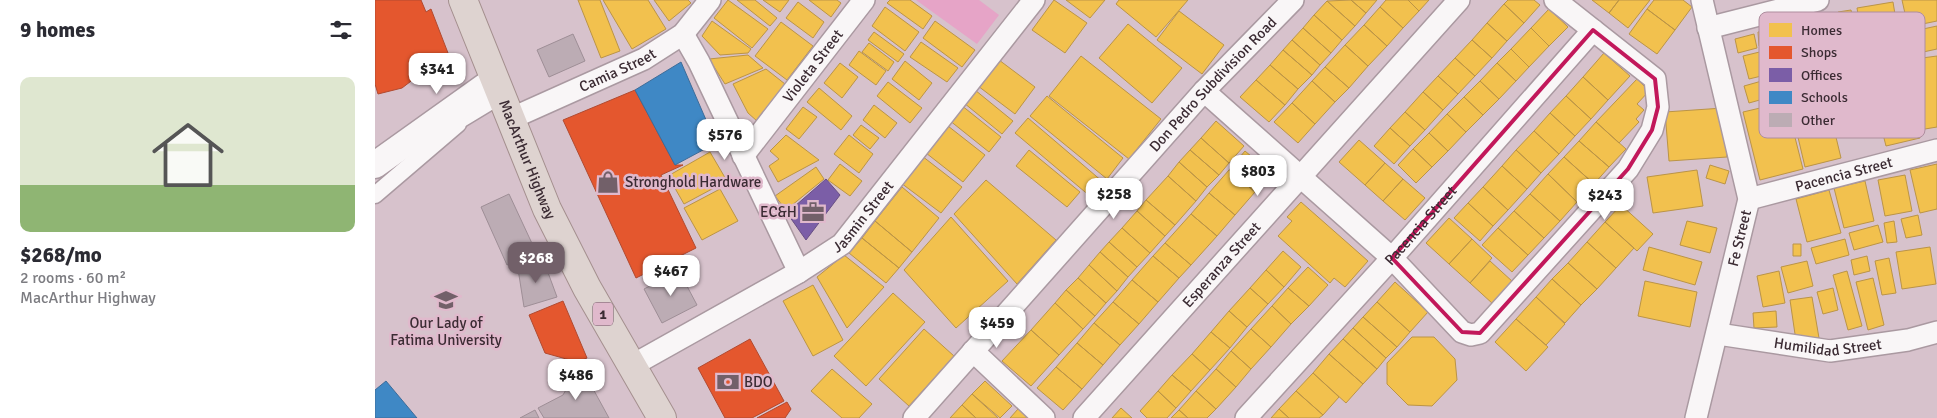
<!DOCTYPE html>
<html lang="en">
<head>
<meta charset="utf-8">
<style>
	body { margin:0; font-family:Signika,sans-serif; background:#f2f2f3; color:#2b2b33; height:100vh; display:flex; flex-direction:column; font-size:19px; white-space:nowrap }
	* { box-sizing:border-box; margin:0 }
	p { font-size:16px; color:#7c7c81 }
	.icon { flex:none; width:28px; height:28px; fill:none; stroke:currentColor; stroke-width:2; stroke-linecap:round; stroke-linejoin:round }
	.map { position:relative; flex:1; overflow:hidden }
	.drawer { display:flex; flex-direction:column; background:#fff; width:375px }
	.drawer>* { flex:none }
	.price { position:absolute; translate:-50% -42px; padding:0 11px; border-radius:10px; background:#fff; color:#222; font-size:16px; line-height:32px; filter:drop-shadow(0 1px 2px #0008) }
	.price::after { content:''; position:absolute; left:50%; top:30px; width:15px; height:11px; margin-left:-8px; background:inherit; clip-path:polygon(0 0,100% 0,50% 100%) }
	.price.on { background:#726069; color:#fff }
	ul { padding:0; list-style:none }
	li { display:grid; align-content:center; gap:10px; height:265px; padding:0 20px }
	li+li { border-top:1px solid #e1e1e2 }
	li span { display:grid; place-items:center; height:155px; border-radius:10px; color:#555 }
	li>.icon { margin-inline-start:auto }
	span .icon { width:90px; height:90px; fill:#fffc; stroke-width:1 }
	li b { font-size:21px }
	h2 { display:flex; justify-content:space-between; align-items:center; height:60px; padding:0 20px; font-size:21px }
	main { display:flex; flex:1; min-height:0 }
	.map>svg:first-child { display:block }
</style>
</head>
<body>
<main>
<section class="drawer">
<h2>9 homes<svg class="icon" aria-label="filters" viewBox="0 0 24 24"><path d="M4 7h16M4 17h16"/><circle cx="9" cy="7" r="2"/><circle cx="15" cy="17" r="2"/></svg></h2>
<ul>
<li><span style="background:linear-gradient(#dfe7d0 70%,#8fb573 0)"><svg class="icon" aria-label="home" viewBox="0 0 24 24"><path d="M3 11l9-7 9 7M6 9v11h12V9"/></svg></span><div><b>$268/mo</b><p>2 rooms · 60 m²</p><p>MacArthur Highway</p></div></li>
</ul>
</section>
<div class="map">
<svg width="1562" height="418" viewBox="0 0 1562 418">
	<rect width="100%" height="100%" fill="#d7c2cc"/>
	<path fill="#e6a4c7" d="M541,0H604L624,15L602,44Z"/>
	<path fill="#f2c14e" stroke="#bb9446" d="M203,0H225L245,51L226,58Z
		M228,0H273L291,29L257,49Z
		M279,0H313L316,3L294,21Z
		M353,0L393,29L377,48L339,18Z
		M362,0H380L402,18L395,26Z
		M388,0H414L405,12Z
		M434,0H462L466,3L456,17Z
		M515,0H535L557,16L548,29L512,3Z
		M679,0L712,23L690,53L657,30Z
		M691,0H730L715,18Z
		M744,0H813L781,37L741,4Z
		M976,0H1002L991,13Z
		M976,0L991,13L980,26L952,1Z
		M1011,0H1033L1044,11L1028,28L1005,7Z
		M1033,0H1054L1044,11Z
		M1133,0H1159L1165,5L1149,23L1129,4Z
		M1217,0H1244L1234,13Z
		M1244,0H1275L1253,28L1234,13Z
		M1279,0H1308L1317,7L1300,30L1272,9Z
		M1527,0H1562V21L1533,27Z
		M952,1L980,26L967,40L939,15Z
		M423,2L449,22L438,38L411,18Z
		M1518,2L1528,63L1492,69L1482,8Z
		M1129,4L1149,23L1132,41L1112,23Z
		M510,7L544,32L530,51L497,26Z
		M1005,7L1028,28L1012,46L989,25Z
		M1174,9L1193,27L1174,46L1156,28Z
		M1272,9L1300,30L1282,54L1254,34Z
		M1476,10L1479,23L1465,25L1463,12Z
		M804,11L849,45L827,74L782,40Z
		M939,15L967,40L956,53L928,28Z
		M337,21L376,49L373,53L345,55L327,36Z
		M560,21L600,50L587,67L548,38Z
		M406,22L438,46L412,80L380,56Z
		M1112,23L1132,41L1117,58L1097,40Z
		M753,24L807,68L777,103L724,58Z
		M989,25L1012,46L993,66L970,45Z
		M1562,26V49L1539,54L1534,32Z
		M928,28L956,53L945,65L917,40Z
		M1156,28L1174,46L1154,67L1136,49Z
		M1397,30L1398,45L1384,46L1383,32Z
		M499,32L529,54L523,62L493,40Z
		M1379,34L1382,48L1363,53L1360,39Z
		M917,40L945,65L937,75L908,50Z
		M1097,40L1117,58L1100,76L1080,58Z
		M546,42L583,68L572,82L535,57Z
		M494,43L519,62L513,71L487,52Z
		M970,45L993,66L974,88L950,67Z
		M1136,49L1154,67L1141,81L1122,63Z
		M1397,49L1403,72L1374,79L1368,56Z
		M908,50L937,75L923,89L895,65Z
		M484,51L511,71L501,85L474,65Z
		M1229,53L1255,76L1233,100L1208,77Z
		M373,55L388,68L350,84L334,59Z
		M706,56L786,119L754,159L674,96Z
		M1562,56V127L1544,130L1532,60Z
		M1080,58L1100,76L1083,94L1063,76Z
		M624,60L660,87L640,114L603,86Z
		M530,61L557,83L544,100L517,79Z
		M465,63L483,77L467,98L449,83Z
		M1122,63L1141,81L1124,99L1105,81Z
		M895,65L923,89L910,105L881,80Z
		M950,67L974,88L960,102L937,81Z
		M391,69L410,84L382,121L373,113L358,84Z
		M1529,75L1545,138L1511,146L1495,83Z
		M1063,76L1083,94L1068,110L1048,92Z
		M1208,77L1233,100L1216,119L1191,96Z
		M1401,77L1406,94L1374,103L1369,86Z
		M1262,79L1274,91L1262,104L1269,110L1261,119L1264,122L1244,143L1221,122Z
		M881,80L910,105L894,122L865,97Z
		M937,81L960,102L940,124L917,103Z
		M1105,81L1124,99L1108,115L1089,97Z
		M513,82L547,108L535,123L502,96Z
		M444,88L477,116L466,130L432,102Z
		M600,90L638,121L627,134L589,103Z
		M1048,92L1068,110L1050,130L1030,112Z
		M672,96L748,158L732,179L655,116Z
		M1191,96L1216,119L1200,136L1175,113Z
		M1089,97L1108,115L1091,132L1072,114Z
		M1411,102L1428,169L1385,180L1368,112Z
		M917,103L940,124L923,143L899,122Z
		M499,105L522,123L510,138L488,120Z
		M586,105L626,137L614,152L574,120Z
		M428,107L442,117L424,139L411,129Z
		M1348,108L1352,157L1294,161L1290,112Z
		M1454,108L1466,158L1430,167L1418,116Z
		M1030,112L1050,130L1035,146L1015,128Z
		M1175,113L1200,136L1184,154L1159,131Z
		M1072,114L1091,132L1073,151L1054,133Z
		M653,118L728,182L716,197L640,133Z
		M841,121L869,146L854,163L826,138Z
		M1221,122L1251,149L1234,167L1204,141Z
		M486,125L504,138L495,149L478,135Z
		M573,126L610,155L588,182L551,153Z
		M1015,128L1035,146L1019,164L999,146Z
		M1159,131L1184,154L1166,173L1141,150Z
		M1054,133L1073,151L1057,167L1038,149Z
		M411,135L444,160L403,182L394,166L404,159L395,151Z
		M474,135L498,154L484,173L459,154Z
		M826,138L854,163L844,175L815,150Z
		M984,140L1010,163L990,185L964,162Z
		M1204,141L1234,167L1219,184L1189,157Z
		M1038,149L1057,167L1041,183L1023,165Z
		M654,150L705,192L692,207L641,166Z
		M815,150L844,175L832,187L804,162Z
		M1141,150L1166,173L1152,189L1127,166Z
		M870,151L896,173L880,192L854,170Z
		M335,152L352,181L309,204L293,176Z
		M547,156L587,187L566,213L526,183Z
		M1189,157L1219,184L1202,202L1173,174Z
		M804,162L832,187L821,201L793,176Z
		M1010,163L1028,179L1008,201L990,185Z
		M465,164L487,181L475,196L453,180Z
		M1562,164V209L1545,213L1535,170Z
		M1335,165L1354,171L1350,184L1331,178Z
		M1127,166L1152,189L1133,210L1108,187Z
		M441,167L449,179L411,210L400,196Z
		M854,170L880,192L860,215L834,193Z
		M1322,170L1328,206L1278,213L1272,177Z
		M1173,174L1202,202L1185,221L1155,194Z
		M1530,175L1537,211L1510,216L1503,180Z
		M793,176L821,201L800,225L771,200Z
		M1028,179L1050,198L1030,220L1008,201Z
		M611,180L681,240L642,284L579,214Z
		M1490,181L1499,221L1469,228L1459,188Z
		M527,187L564,218L537,252L500,221Z
		M1108,187L1133,210L1118,226L1093,203Z
		M345,189L363,221L327,240L309,208Z
		M1454,190L1466,233L1432,242L1421,199Z
		M834,193L860,215L842,236L816,214Z
		M1155,194L1185,221L1169,238L1139,211Z
		M771,200L800,225L790,236L762,211Z
		M926,202L993,261L970,287L959,278L955,283L903,236L917,221L912,217Z
		M1093,203L1118,226L1105,241L1079,218Z
		M1246,205L1278,234L1262,251L1230,222Z
		M762,211L790,236L775,253L747,228Z
		M1139,211L1169,238L1153,255L1123,228Z
		M816,214L842,236L816,265L790,243Z
		M1543,215L1547,235L1531,238L1526,219Z
		M576,217L633,281L581,328L529,270Z
		M1074,218L1097,239L1074,264L1051,243Z
		M500,221L537,252L524,268L487,238Z
		M1312,221L1342,228L1335,253L1305,245Z
		M1519,221L1522,242L1512,243L1509,223Z
		M1230,222L1259,248L1241,268L1212,242Z
		M1503,225L1508,242L1479,250L1474,233Z
		M747,228L775,253L762,267L734,242Z
		M1123,228L1153,255L1137,272L1107,245Z
		M487,238L524,268L511,283L474,253Z
		M1097,239L1117,258L1095,283L1074,264Z
		M1470,239L1474,255L1441,264L1436,248Z
		M734,242L762,267L753,277L725,252Z
		M1212,242L1241,268L1222,289L1193,263Z
		M790,243L816,265L804,278L778,256Z
		M1418,244H1426V256H1418Z
		M1274,247L1327,262L1320,285L1268,270Z
		M1555,247L1561,284L1527,289L1521,252Z
		M908,251L926,267L909,287L891,270Z
		M725,252L753,277L742,291L714,265Z
		M469,255L509,287L472,328L442,277Z
		M778,256L804,278L783,302L757,280Z
		M1492,256L1495,271L1479,275L1476,260Z
		M1514,258L1521,293L1507,295L1500,261Z
		M1115,261L1138,282L1118,304L1095,283Z
		M1432,261L1438,286L1413,293L1406,267Z
		M1193,263L1222,289L1206,305L1177,279Z
		M714,265L742,291L731,303L703,278Z
		M933,267L953,285L934,306L913,288Z
		M891,270L909,287L893,304L875,288Z
		M1404,271L1410,303L1388,307L1382,276Z
		M1472,271L1487,326L1473,330L1458,275Z
		M703,278L731,303L720,316L691,290Z
		M1498,278L1509,325L1493,330L1481,282Z
		M1177,279L1206,305L1190,323L1161,297Z
		M757,280L783,302L764,324L738,302Z
		M1270,281L1322,292L1315,327L1263,316Z
		M1020,282L1053,312L1035,332L1002,302Z
		M438,285L468,340L438,356L408,301Z
		M875,288L893,304L872,327L854,311Z
		M913,288L934,306L916,324L897,306Z
		M1458,288L1463,310L1448,314L1442,292Z
		M691,290L720,316L708,329L680,303Z
		M518,293L550,322L491,386L459,356Z
		M1161,297L1190,324L1171,345L1141,319Z
		M1437,297L1444,338L1421,341L1415,300Z
		M738,302L764,324L745,345L719,323Z
		M1002,302L1035,332L1022,347L988,317Z
		M680,303L708,329L684,355L656,330Z
		M897,306L916,324L896,347L876,329Z
		M854,311L872,327L855,348L836,332Z
		M1401,311L1402,327L1379,328L1378,313Z
		M988,317L1022,347L1011,358L978,328Z
		M1141,319L1173,347L1151,371L1120,342Z
		M719,323L745,345L728,365L702,343Z
		M978,328L1011,358L1002,369L968,339Z
		M549,329L579,356L534,406L504,379Z
		M876,329L896,347L876,369L856,351Z
		M656,330L684,355L656,386L627,361Z
		M836,332L855,348L835,370L817,354Z
		M1037,337H1059L1080,359L1082,380L1057,406L1033,405L1012,384V363Z
		M968,339L1002,369L988,384L954,354Z
		M702,343L728,365L707,389L681,367Z
		M856,351L876,369L861,387L841,369Z
		M817,354L835,370L816,391L797,375Z
		M954,354L988,384L971,403L938,373Z
		M681,367L707,389L688,410L662,388Z
		M457,369L497,404L484,418H467L436,391Z
		M841,369L861,387L841,409L821,391Z
		M938,373L964,397L948,415L921,391Z
		M797,375L816,391L801,408L783,391Z
		M610,381L637,406L625,418L597,394Z
		M783,391L801,408L792,418H772L765,411Z
		M821,391L841,409L832,418H813L804,410Z
		M921,391L948,415L944,418H914L904,409Z
		M597,394L623,418H601L587,405Z
		M587,405L601,418H575Z
		M746,408L757,418H737Z
		M643,409L653,418H635Z
		M904,409L914,418H896Z
		M804,410L813,418H796Z"/>
	<path fill="#e4572e" stroke="#b14a30" d="M0,0H46L51,12L56,9L73,53L27,88L3,94L0,84Z
		M260,90L300,165H308L286,175L321,248L261,278L188,120Z
		M188,301L212,358L202,362L170,353L154,315Z
		M375,339L409,401L377,418H350L323,368Z
		M412,402L416,409L410,418H382Z"/>
	<path fill="#7b5ea7" stroke="#684f84" d="M451,179L465,195L431,240L412,213Z"/>
	<path fill="#3f88c5" stroke="#3e6c99" d="M306,62L341,143L300,165L260,90Z
		M11,381L42,418H0V390Z"/>
	<path fill="#bcacb4" stroke="#9e8e96" d="M198,34L210,61L174,77L162,50Z
		M134,194L161,252L132,265L106,207Z
		M168,259L182,297L149,307L143,269Z
		M304,271L322,305L287,323L269,289Z
		M205,365L234,418H169L163,408L188,395Z
		M160,410L164,418H145Z"/>
	<g fill="none" stroke-linecap="round" stroke-linejoin="round">
		<defs>
			<path id="service" d="M83,124L126,98"/>
			<path id="pedestrian" d="M0,195L83,124"/>
			<g id="minor">
				<path d="M1333,28L1443,0"/>
				<path d="M308,34L324,62L424,272"/>
				<path d="M829,91L1017,258L1087,332L1096,335L1105,333L1253,169L1277,130L1283,107L1280,79L1180,0"/>
				<path id="s1" d="M135,119L269,59L308,34L335,0"/>
				<path id="s2" d="M368,156L489,0"/>
				<path id="s3" d="M1374,199L1562,150"/>
				<path id="s4" d="M1343,334L1455,351L1533,340L1562,332"/>
				<path d="M598,351L669,418"/>
				<path id="s5" d="M258,365L424,272L467,244L659,0"/>
				<path id="s6" d="M539,418L829,91L918,0"/>
				<path id="s7" d="M709,418L1084,0"/>
				<path id="s8" d="M871,418L1017,258L1218,30"/>
				<path id="s9" d="M1321,418L1374,199L1327,0"/>
			</g>
			<path id="tertiary" d="M0,165L119,80"/>
			<g id="trunk">
				<path id="s10" d="M88,0L172,209L212,288L287,418"/>
			</g>
		</defs>
		<use href="#service" stroke="#aa99a1" stroke-width="14"/>
		<use href="#pedestrian" stroke="#aa99a1" stroke-width="19"/>
		<use href="#minor" stroke="#aa99a1" stroke-width="24"/>
		<use href="#tertiary" stroke="#aa99a1" stroke-width="29"/>
		<use href="#trunk" stroke="#a48f8e" stroke-width="30"/>
		<use href="#service" stroke="#f9f6f7" stroke-width="11"/>
		<use href="#pedestrian" stroke="#f9f6f7" stroke-width="16"/>
		<use href="#minor" stroke="#f9f6f7" stroke-width="21"/>
		<use href="#tertiary" stroke="#f9f6f7" stroke-width="26"/>
		<use href="#trunk" stroke="#ded3d0" stroke-width="28"/>
	</g>
	<path fill="none" stroke="#c2185b" stroke-width="4" stroke-linejoin="round" d="M1218,30L1280,79L1283,107L1277,130L1253,169L1105,333L1087,332L1017,258Z"/>
	<defs>
		<symbol id="shop-bare" viewBox="-9 -9 18 18"><path d="M-5-2.5h2.3a2.7 3.5 0 0 1 5.4 0H5L5.5 6h-11ZM-1.5-2.5h3a1.5 2.3 0 0 0-3 0Z" fill="#726069" stroke="#e0b9cc" stroke-width="2.5" paint-order="stroke"/></symbol>
		<symbol id="office-bare" viewBox="-9 -9 18 18"><path d="M-6-3h4V-5.5h4V-3h4V5H-6ZM-1-4.5V-3h2v-1.5ZM-6 0V1H6V0Z" fill="#726069" stroke="#e0b9cc" stroke-width="2.5" paint-order="stroke"/></symbol>
		<symbol id="university-bare" viewBox="-9 -9 18 18"><path d="M0-5L7-2L0 1L-7-2ZM-4 1L0 2.5L4 1V4Q0 6-4 4Z" fill="#726069" stroke="#e0b9cc" stroke-width="2.5" paint-order="stroke"/></symbol>
		<symbol id="bank-bare" viewBox="-9 -9 18 18"><path d="M-6-4H6V4H-6ZM0-2.3a2.3 2.3 0 1 0 0 4.6a2.3 2.3 0 1 0 0-4.6Z" fill="#726069" stroke="#e0b9cc" stroke-width="2.5" paint-order="stroke"/></symbol>
	</defs>
	<g fill-rule="evenodd">
		<use href="#shop-bare" x="217" y="166" width="32" height="32"/>
		<use href="#office-bare" x="422" y="196" width="32" height="32"/>
		<use href="#university-bare" x="55" y="284" width="32" height="32"/>
		<use href="#bank-bare" x="337" y="366" width="32" height="32"/>
	</g>
	<g text-anchor="middle" stroke-width="5" stroke-linejoin="round" paint-order="stroke">
		<rect fill="#e0b9cc" stroke="#6c5661" stroke-width="1" x="218" y="302.5" width="20" height="23" rx="4"/>
		<g font-size="14" font-weight="bold" fill="#3b2b33">
			<text x="228" y="319">1</text>
		</g>
		<g font-size="15" fill="#3b2b33" stroke="#e0b9cc">
			<text dy="5" stroke="none"><textPath href="#s2" startOffset="114">Violeta Street</textPath></text>
			<text dy="5" stroke="none"><textPath href="#s1" startOffset="118">Camia Street</textPath></text>
			<text dy="5" stroke="none"><textPath href="#s6" startOffset="448">Don Pedro Subdivision Road</textPath></text>
			<text dy="5" stroke="none"><textPath href="#s10" startOffset="172">MacArthur Highway</textPath></text>
			<text dy="5" stroke="none"><textPath href="#s3" startOffset="98">Pacencia Street</textPath></text>
			<text dy="5" stroke="none"><textPath href="#s5" startOffset="276">Jasmin Street</textPath></text>
			<text dy="5" stroke="none"><textPath href="#s8" startOffset="260">Pacencia Street</textPath></text>
			<text dy="5" stroke="none"><textPath href="#s9" startOffset="185">Fe Street</textPath></text>
			<text dy="5" stroke="none"><textPath href="#s7" startOffset="206">Esperanza Street</textPath></text>
			<text dy="5" stroke="none"><textPath href="#s4" startOffset="111">Humilidad Street</textPath></text>
		</g>
		<g font-size="15" fill="#3b2b33" stroke="#e0b9cc" text-anchor="start">
			<text x="250" y="187">Stronghold Hardware</text>
			<text x="422" y="217" text-anchor="end">EC&amp;H</text>
			<text x="71" y="328" text-anchor="middle">Our Lady of<tspan x="71" dy="17">Fatima University</tspan></text>
			<text x="369" y="387">BDO</text>
		</g>
	</g>
	<rect x="1384" y="12" width="166" height="126" rx="8" fill="#e0b9cc" stroke="#ae8e9e" stroke-width="1"/>
	<rect x="1394" y="23" width="23" height="14" fill="#f2c14e"/>
	<rect x="1394" y="46" width="23" height="13" fill="#e4572e"/>
	<rect x="1394" y="68" width="23" height="14" fill="#7b5ea7"/>
	<rect x="1394" y="91" width="23" height="13" fill="#3f88c5"/>
	<rect x="1394" y="113" width="23" height="14" fill="#bcacb4"/>
	<g font-size="14" fill="#3b2b33">
		<text x="1426" y="35">Homes</text>
		<text x="1426" y="57">Shops</text>
		<text x="1426" y="80">Offices</text>
		<text x="1426" y="102">Schools</text>
		<text x="1426" y="125">Other</text>
	</g>
</svg>
<b class="price" style="left:62px;top:95px">$341</b>
<b class="price" style="left:350px;top:161px">$576</b>
<b class="price" style="left:883px;top:197px">$803</b>
<b class="price" style="left:739px;top:220px">$258</b>
<b class="price" style="left:1230px;top:221px">$243</b>
<b class="price on" style="left:161px;top:284px">$268</b>
<b class="price" style="left:296px;top:297px">$467</b>
<b class="price" style="left:622px;top:349px">$459</b>
<b class="price" style="left:201px;top:401px">$486</b>
</div>
</main>
</body>
</html>
